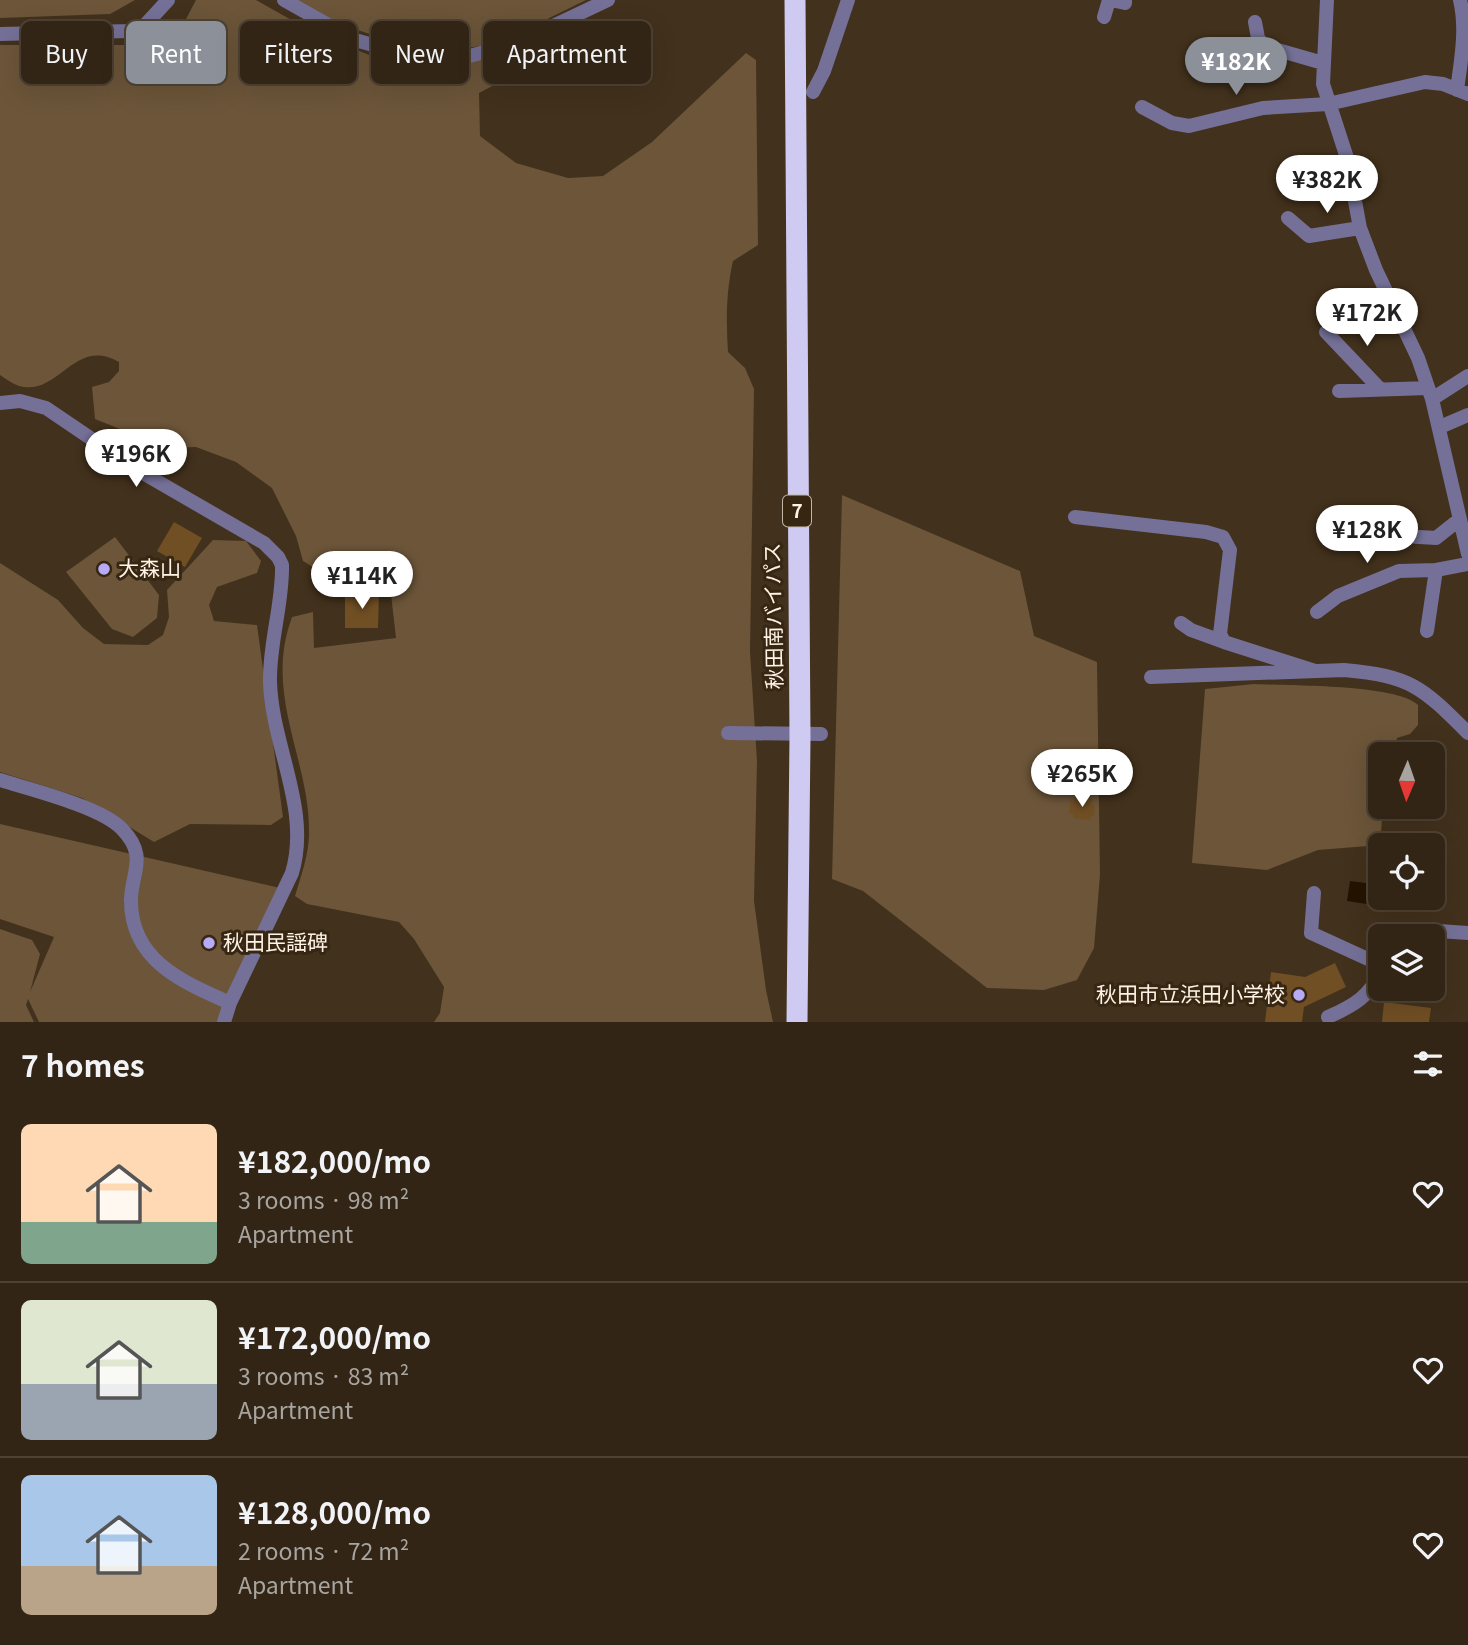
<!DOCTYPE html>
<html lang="en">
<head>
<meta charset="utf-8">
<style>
	body { margin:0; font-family:Georgia,"Noto Sans JP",serif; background:#3d3122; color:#f1f3f6; height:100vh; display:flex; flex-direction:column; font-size:26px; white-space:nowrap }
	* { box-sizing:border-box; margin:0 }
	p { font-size:23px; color:#a8a5a0 }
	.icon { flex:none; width:38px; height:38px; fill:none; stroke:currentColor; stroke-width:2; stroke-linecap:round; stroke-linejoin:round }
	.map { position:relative; height:1022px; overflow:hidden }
	.drawer { display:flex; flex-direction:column; background:#322515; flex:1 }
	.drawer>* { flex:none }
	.hud { position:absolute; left:21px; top:21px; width:700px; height:63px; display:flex; gap:14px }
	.needle { width:46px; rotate:182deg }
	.tools { position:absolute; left:1368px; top:742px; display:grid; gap:14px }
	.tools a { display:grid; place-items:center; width:77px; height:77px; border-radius:10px; background:#322515; box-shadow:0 7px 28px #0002,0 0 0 2px #4d4234; font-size:35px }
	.price { position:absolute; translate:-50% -60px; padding:0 16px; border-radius:24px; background:#fff; color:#222; font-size:23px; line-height:46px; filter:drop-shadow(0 2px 4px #0008) }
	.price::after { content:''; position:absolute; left:50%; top:42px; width:21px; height:16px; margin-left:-10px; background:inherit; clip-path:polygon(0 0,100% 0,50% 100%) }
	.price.on { background:#8c9099; color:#fff }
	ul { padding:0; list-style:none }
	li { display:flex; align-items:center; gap:21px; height:175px; padding:0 21px }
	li+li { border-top:2px solid #4d4234 }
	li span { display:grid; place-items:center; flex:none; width:196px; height:140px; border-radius:10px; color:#555 }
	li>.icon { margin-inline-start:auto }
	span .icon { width:84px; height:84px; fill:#fffc; stroke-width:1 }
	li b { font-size:30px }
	h2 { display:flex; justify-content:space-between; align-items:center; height:84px; padding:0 21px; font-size:30px }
	.pill { padding:0 24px; border-radius:10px; background:#322515; box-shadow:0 7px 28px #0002,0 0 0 2px #4d4234; font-size:24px; line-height:63px }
	.pill.on { background:#8c9099; color:#fff }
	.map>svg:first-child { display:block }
</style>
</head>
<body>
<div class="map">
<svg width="1468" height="1022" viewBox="0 0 1468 1022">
	<rect width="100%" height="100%" fill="#42311c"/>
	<path fill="#6c5539" d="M0,0H135L110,14L0,18Z
		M196,0H256L311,31L374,57L445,67L519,49L535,51L523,70L479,93L480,136L516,163L568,178L603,176L652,142L746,53L756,60L758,245L733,261C726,292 726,321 728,352L745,368L754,389L750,652L757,761L754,901L766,990L773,1022H434L440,1013L444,987L414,939L399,922L307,904L295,896C301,876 309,854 309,833C310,759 263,695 292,617L313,612L314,648L396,638L388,568L358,572L319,571L303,561L296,536L272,488L236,462L196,447L167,448L95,419L92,387L109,382L119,371V362C74,336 59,397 19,386C13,384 6,379 0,375V45H142L175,40Z
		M296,0H586L496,44L451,50L384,39L337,23Z
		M842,495L1020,571L1034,636L1097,662L1100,875L1094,948L1077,980L1044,990L987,988L863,891L832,879Z
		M115,537L159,595L157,618L133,637L112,629L66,572Z
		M213,540L246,541L261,561L257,573L217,587L209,605L214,621L257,625L283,817L271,825L190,824L154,842L82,798L0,772V563L58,600L83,628L104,644L148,645L163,635L169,617L167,590Z
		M1254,684C1288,686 1396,684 1418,705V725L1410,734L1397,738L1393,754H1381V807H1383L1380,845L1318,850L1267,870L1192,863L1205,689Z
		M0,824L280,888L228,1022H39L28,999L26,1005L34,1022H0V929L32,940L40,954L30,992L54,937L0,919Z"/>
	<path fill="#241300" d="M1350,881L1381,885L1380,906L1347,901Z"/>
	<path fill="#714f24" d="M174,522L202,538L185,567L157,551Z
		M345,594H379L378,628H345Z
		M1074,798L1092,799L1091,805H1095L1094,816H1091L1090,820L1073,818V814H1069L1070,801H1074Z
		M1335,963L1346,987L1304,1007L1302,1022H1265L1271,972L1305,977Z
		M1384,1002L1431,1008L1429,1022H1382Z"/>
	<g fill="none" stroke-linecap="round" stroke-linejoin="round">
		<path stroke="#757097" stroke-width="14" d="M284,0L355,40L391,50L458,59L515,44L608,0
			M1111,0L1125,3V0
			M1327,0L1323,84L1347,158L1360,228L1376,270L1418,358L1432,399L1468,554
			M1104,17L1109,0
			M1255,22L1258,38L1264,46L1323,63
			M0,34L130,31L146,24L168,0
			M1457,90C1461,60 1467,29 1460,0
			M813,92L824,71L848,0
			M1142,107L1172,123L1189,126L1263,108L1328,104L1425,82L1443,84L1468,94
			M1288,218L1309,236L1360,228
			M1326,332L1380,389
			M1339,391L1428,388
			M1432,399L1468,376
			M0,403L20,401L46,408L136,469L264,543L278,557L282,565C283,604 269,643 270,682C272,747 311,809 292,873L230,1003L224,1022
			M1440,427L1468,415
			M1075,517L1206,532L1223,537L1230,550L1220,634L1224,642L1315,671
			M1403,536L1436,538L1460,519
			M1317,612L1338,596L1399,571L1436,570
			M1181,623L1191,630L1224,642
			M1427,631L1436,570L1468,564
			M1151,677L1344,670C1411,676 1422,687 1468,733
			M728,733L821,734
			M0,780C32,790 101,807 122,829C148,856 132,871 131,899C130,960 182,982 230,1003
			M1314,893L1311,933L1381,965
			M1395,936L1410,929L1468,933
			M1328,1017C1353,1006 1371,996 1381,970"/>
		<path stroke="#cfcaf1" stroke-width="21" d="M795,0L800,737L797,1022"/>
	</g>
	<g fill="#b7abf8" stroke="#372712" stroke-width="2.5">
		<circle cx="104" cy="569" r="7"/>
		<circle cx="209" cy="943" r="7"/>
		<circle cx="1299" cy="995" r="7"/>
	</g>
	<g text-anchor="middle" stroke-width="6" stroke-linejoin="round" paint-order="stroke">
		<rect fill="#372712" stroke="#c2b6a6" stroke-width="2" x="783" y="495.5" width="28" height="31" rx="5"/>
		<g font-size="19" font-weight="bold" fill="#fef3e6">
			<text x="797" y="518">7</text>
		</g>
		<g font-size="21" fill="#fef3e6" stroke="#372712" text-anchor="start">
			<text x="118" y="576">大森山</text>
			<text x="223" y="950">秋田民謡碑</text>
			<text x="1285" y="1002" text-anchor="end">秋田市立浜田小学校</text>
		</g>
		<g font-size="21" fill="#fef3e6" stroke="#372712">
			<text transform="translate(774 616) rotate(-91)" y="7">秋田南バイパス</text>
		</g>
	</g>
</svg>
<div class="tools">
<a><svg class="needle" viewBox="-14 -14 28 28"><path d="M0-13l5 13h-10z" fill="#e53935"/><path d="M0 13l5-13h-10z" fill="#a8a5a0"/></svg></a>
<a><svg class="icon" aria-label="locate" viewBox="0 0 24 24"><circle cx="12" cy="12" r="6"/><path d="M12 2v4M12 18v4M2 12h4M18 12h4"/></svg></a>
<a><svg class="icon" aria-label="layers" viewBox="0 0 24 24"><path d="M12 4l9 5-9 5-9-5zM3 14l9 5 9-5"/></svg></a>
</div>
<b class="price on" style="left:1236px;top:97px">¥182K</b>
<b class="price" style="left:1327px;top:215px">¥382K</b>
<b class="price" style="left:1367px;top:348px">¥172K</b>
<b class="price" style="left:136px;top:489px">¥196K</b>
<b class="price" style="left:1367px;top:565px">¥128K</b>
<b class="price" style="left:362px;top:611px">¥114K</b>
<b class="price" style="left:1082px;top:809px">¥265K</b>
<div class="hud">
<a class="pill">Buy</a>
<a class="pill on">Rent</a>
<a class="pill">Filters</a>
<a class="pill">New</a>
<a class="pill">Apartment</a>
</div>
</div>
<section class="drawer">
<h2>7 homes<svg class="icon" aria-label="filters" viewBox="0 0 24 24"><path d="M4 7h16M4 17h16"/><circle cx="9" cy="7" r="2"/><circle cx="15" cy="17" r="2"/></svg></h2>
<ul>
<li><span style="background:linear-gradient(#ffd9b3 70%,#7fa58c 0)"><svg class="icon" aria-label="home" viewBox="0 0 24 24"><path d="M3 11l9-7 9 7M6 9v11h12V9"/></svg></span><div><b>¥182,000/mo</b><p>3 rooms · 98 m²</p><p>Apartment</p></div><svg class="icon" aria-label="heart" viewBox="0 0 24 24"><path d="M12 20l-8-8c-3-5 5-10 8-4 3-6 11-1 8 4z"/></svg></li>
<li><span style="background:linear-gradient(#dfe7d0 60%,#9aa5b1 0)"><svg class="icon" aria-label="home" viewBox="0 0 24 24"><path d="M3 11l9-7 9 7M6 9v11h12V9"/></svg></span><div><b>¥172,000/mo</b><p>3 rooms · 83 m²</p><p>Apartment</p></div><svg class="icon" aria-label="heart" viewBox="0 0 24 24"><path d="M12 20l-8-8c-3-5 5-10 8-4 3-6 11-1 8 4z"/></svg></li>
<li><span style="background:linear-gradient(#a9c7e8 65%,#b9a48a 0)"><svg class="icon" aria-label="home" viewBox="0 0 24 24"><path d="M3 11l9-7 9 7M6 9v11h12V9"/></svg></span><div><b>¥128,000/mo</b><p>2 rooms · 72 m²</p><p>Apartment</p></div><svg class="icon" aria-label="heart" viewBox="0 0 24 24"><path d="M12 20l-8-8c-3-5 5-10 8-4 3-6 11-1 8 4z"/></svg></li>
</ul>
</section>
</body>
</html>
